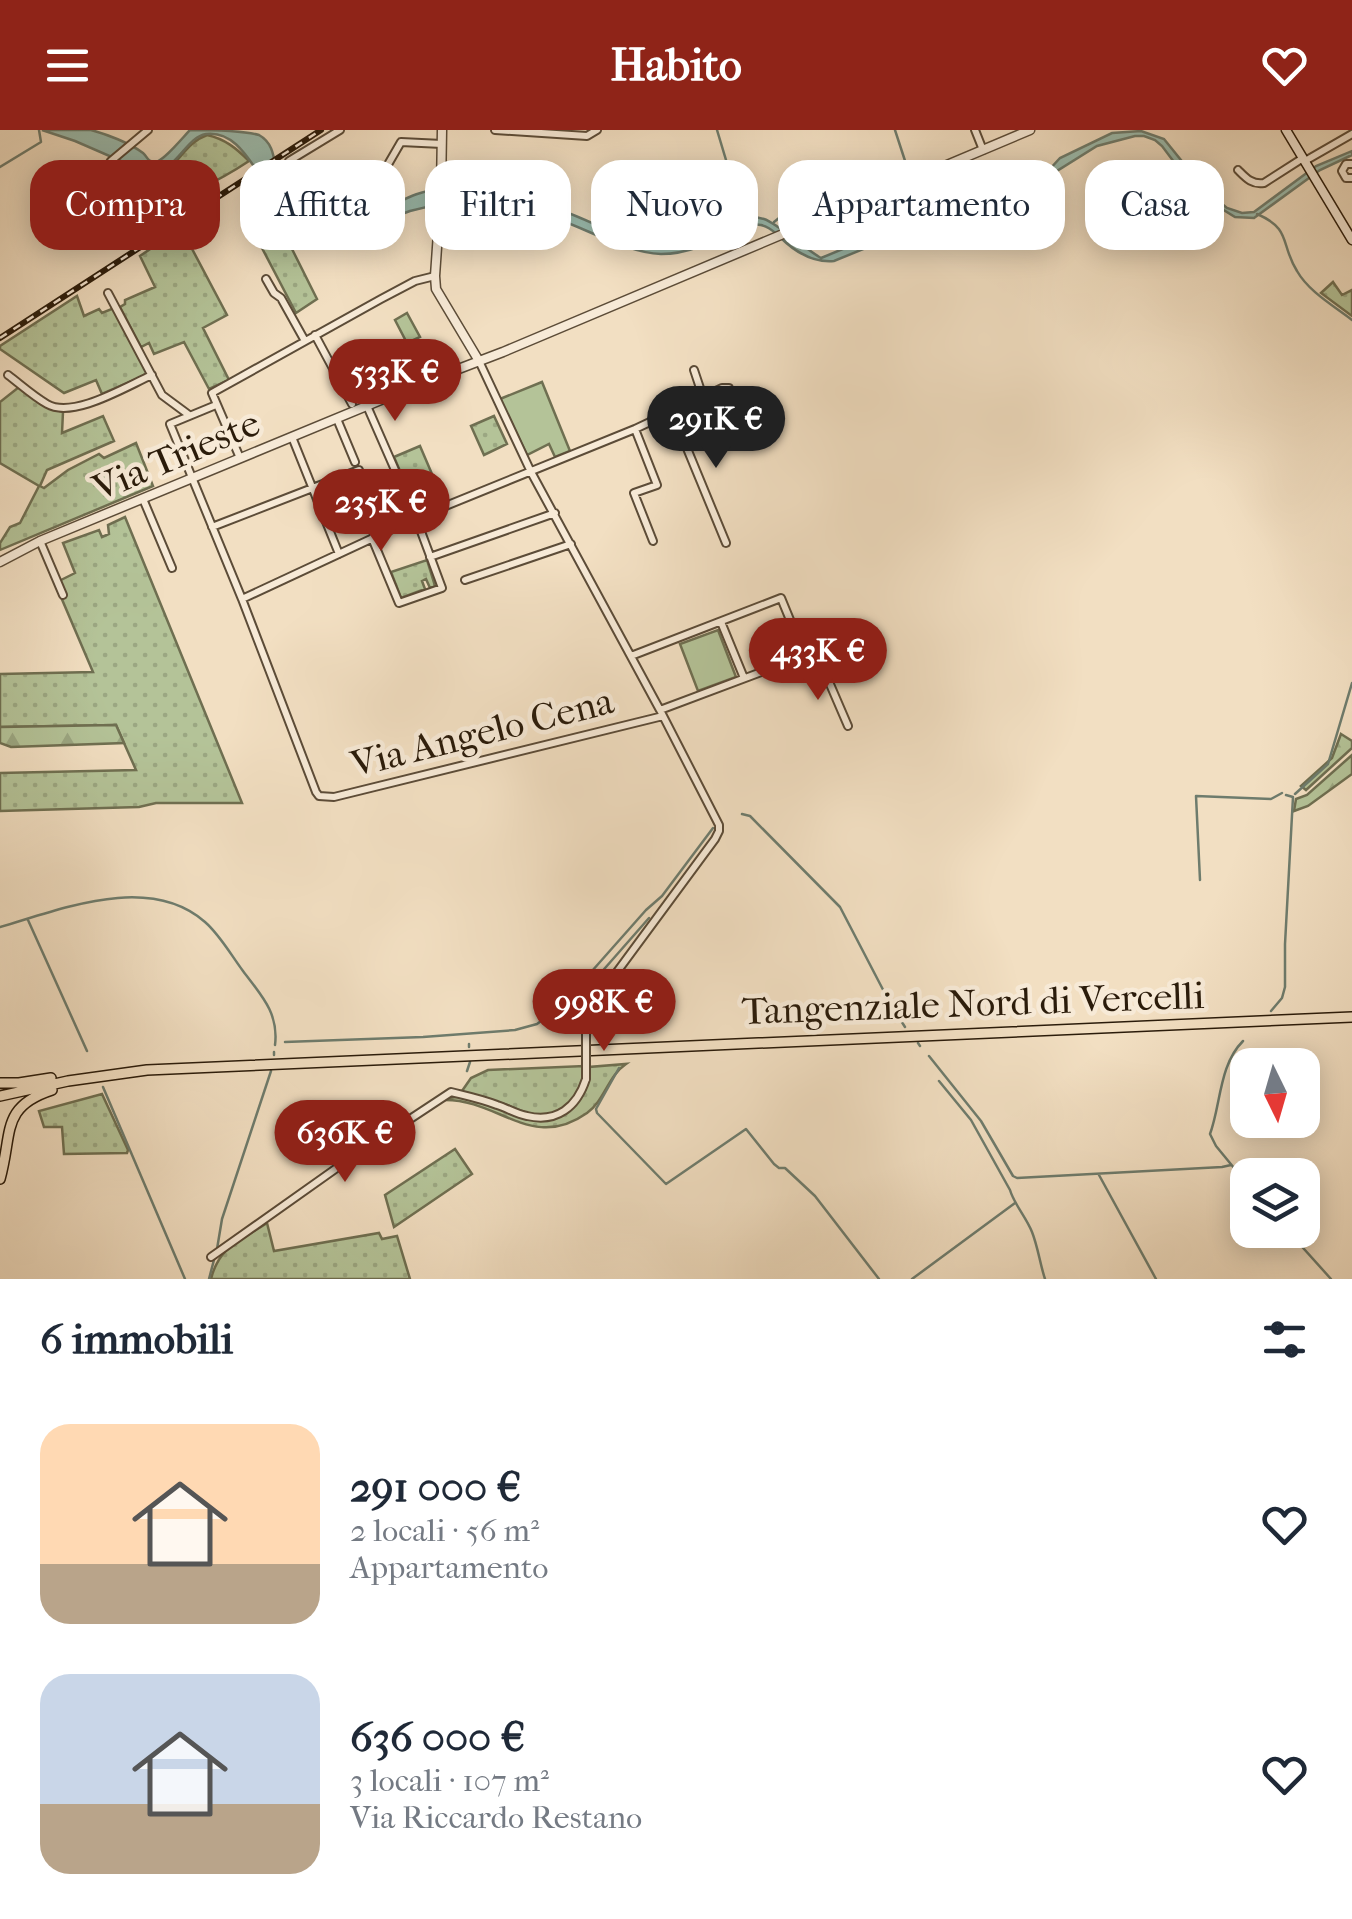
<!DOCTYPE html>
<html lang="it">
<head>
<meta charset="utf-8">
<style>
	body { margin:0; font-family:"IM FELL French Canon",serif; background:#f2f2f3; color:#1f2937; height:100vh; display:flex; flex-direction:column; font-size:38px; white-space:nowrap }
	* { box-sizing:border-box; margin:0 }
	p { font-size:32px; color:#747a83 }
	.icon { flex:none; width:55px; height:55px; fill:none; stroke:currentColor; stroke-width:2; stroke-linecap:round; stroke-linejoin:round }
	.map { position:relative; height:1149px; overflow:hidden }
	.panel { display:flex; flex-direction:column; background:#fff; flex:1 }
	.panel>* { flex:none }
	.top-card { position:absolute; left:30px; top:30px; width:1292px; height:90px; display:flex; gap:20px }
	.needle { width:65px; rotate:175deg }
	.tools { position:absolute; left:1230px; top:918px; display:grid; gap:20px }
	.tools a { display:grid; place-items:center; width:90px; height:90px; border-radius:20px; background:#fff; box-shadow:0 5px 25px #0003; font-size:50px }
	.price { position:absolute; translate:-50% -85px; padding:0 22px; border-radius:35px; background:#8f2418; color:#fff; font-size:32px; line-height:65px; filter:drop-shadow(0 2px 5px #0008) }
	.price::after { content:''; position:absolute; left:50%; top:60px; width:30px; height:22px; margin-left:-15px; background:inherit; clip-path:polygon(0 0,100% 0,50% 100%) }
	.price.current { background:#222; color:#fff }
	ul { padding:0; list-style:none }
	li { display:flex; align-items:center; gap:30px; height:250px; padding:0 40px }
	li span { display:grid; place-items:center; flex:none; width:280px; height:200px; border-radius:30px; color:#555 }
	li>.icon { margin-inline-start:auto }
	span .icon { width:120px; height:120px; fill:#fffc; stroke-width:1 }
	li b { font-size:42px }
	h2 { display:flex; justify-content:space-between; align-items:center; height:120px; padding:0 40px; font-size:42px }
	.tag { padding:0 35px; border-radius:30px; background:#fff; box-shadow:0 5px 25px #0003; font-size:35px; line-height:90px }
	.tag.current { background:#8f2418; color:#fff }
	header { display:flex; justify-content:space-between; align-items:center; height:130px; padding:0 40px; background:#8f2418; color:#fff; font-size:45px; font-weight:800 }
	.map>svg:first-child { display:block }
</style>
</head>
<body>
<header><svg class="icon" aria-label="menu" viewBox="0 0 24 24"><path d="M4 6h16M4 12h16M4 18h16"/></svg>Habito<svg class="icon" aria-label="heart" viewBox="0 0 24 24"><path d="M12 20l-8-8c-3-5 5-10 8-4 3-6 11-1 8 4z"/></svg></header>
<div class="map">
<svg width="1352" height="1149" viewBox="0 0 1352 1149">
	<defs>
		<pattern id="grass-dots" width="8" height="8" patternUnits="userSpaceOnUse" patternTransform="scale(2.5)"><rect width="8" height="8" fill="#b4c398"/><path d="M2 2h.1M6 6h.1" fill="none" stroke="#9ba782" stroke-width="1.8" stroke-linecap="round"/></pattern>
		<pattern id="forest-firs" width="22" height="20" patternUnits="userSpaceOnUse" patternTransform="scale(2.5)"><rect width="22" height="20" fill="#b4c398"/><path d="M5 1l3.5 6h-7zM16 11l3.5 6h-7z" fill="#9ba782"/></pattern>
	</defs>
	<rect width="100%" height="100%" fill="#f2dfc2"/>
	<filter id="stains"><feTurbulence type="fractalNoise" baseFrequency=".002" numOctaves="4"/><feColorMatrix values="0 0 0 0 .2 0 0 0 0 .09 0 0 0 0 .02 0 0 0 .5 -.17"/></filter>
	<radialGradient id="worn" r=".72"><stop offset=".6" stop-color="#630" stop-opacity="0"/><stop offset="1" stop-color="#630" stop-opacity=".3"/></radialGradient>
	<path fill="url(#grass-dots)" stroke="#6f6f51" stroke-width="2.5" d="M207,5C225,9 236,18 249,31C213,55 174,72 133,86L150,48C178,41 182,14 207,5Z
		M275,85L317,169L296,183L251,97Z
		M181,98L227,185L203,198L229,250L209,259L184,212L154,224L149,213L141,217L120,177L125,174V170L155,157L140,126Z
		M1333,152L1342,165L1352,160V186L1321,163Z
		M77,166L84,186L99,179L102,183L114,178L148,244L102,264L96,250L64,263L0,219V216Z
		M19,257L47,277L63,282L62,303L103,286L114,311L47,340L40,356L44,358L68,340L99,324L104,328L136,313L153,356L0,420V413L10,397L20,393L39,356L0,333V272Z
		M494,286L507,314L484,325L471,296Z
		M420,316L444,372L418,383L394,327Z
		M396,351L411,386L385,398L370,361Z
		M125,387L242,673H156L139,677L0,681V643L136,640L116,595L0,597V544L93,542L55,453L75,443L63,413L99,400L102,407L109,404L108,395Z
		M427,430L435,456L430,458L426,449L422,451L425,459L401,468L391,442Z
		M626,934C608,946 605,970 587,983C532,1022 499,969 444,970C461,962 487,972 504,979C511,982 519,987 526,988C531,989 536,987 542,987C574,983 587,970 589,937Z
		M584,936C584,964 563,991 532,984C522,982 512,976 501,973C488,969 474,966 462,961L471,948L488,940Z
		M102,964L128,1020L127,1023L64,1024L62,997H44L39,981Z
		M455,1019L472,1044L394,1097L385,1065Z
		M267,1093L274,1121L379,1103L382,1109L397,1106L410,1149H211C219,1116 241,1110 267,1093Z"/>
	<path fill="url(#forest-firs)" stroke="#6f6f51" stroke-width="2.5" d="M116,595L124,613L11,617L0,613V597Z
		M1341,604L1352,611V618L1306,660L1301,656L1332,628Z
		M1352,625V644L1308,676L1294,681L1296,669L1307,665Z"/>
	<path fill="#b4c398" stroke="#6f6f51" stroke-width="2.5" d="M407,183L420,207L407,213L395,190Z
		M542,252L570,321L555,327L549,314L527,325L500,269Z
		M718,500L736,547L698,561L680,514Z"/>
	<path fill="#9cbdaf" stroke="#6e7c6d" stroke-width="2.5" d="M42,0C58,0 76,0 91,0C106,4 130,13 143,23C148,27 147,32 155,32C163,32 183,7 190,0C211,0 240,0 259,5C277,15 273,35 279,52C285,66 340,83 355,84C384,86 407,62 435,60C457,58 482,65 503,68C518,71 534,71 549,76C585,87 619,109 656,115C669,117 689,114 702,109C724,99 737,81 764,89C777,93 805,119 821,128L935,81L970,72L1004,54L1049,40L1060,28L1112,3L1141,1L1164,9L1206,61L1227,78L1242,83L1254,82L1316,36L1352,21V25L1320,40L1254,88L1235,87L1222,79L1189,52L1162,16L1155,10L1144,6H1135L1097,16L1044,49L997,62L973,77L939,88L834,131C812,133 795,122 780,107C774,102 770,97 761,95C760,95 747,93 746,93C741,95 738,99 733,101C710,113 688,124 661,124C626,123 580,95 546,85C528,80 481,73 463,73C446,73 425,77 410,81C388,89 361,104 337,100C315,97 287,78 272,61C254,42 240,0 206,4C187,7 179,36 153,45L75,11Z"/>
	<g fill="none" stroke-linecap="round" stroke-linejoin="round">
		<path stroke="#6e7c6d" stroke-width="2.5" d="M717,0L744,90
			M0,37L41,12L39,0
			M815,84L909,43L895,0
			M1257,84C1292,99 1280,114 1297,141C1309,162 1334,176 1352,190
			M774,92L779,88L791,93L807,86
			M1295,664L1328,634L1352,553
			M742,684L750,686L840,777L891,875L905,897
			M1200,750L1196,666L1271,669L1282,663
			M28,790L87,921
			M0,797C62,779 149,743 205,792C220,805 231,825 243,841C261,865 279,883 275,915
			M1271,881L1282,868L1285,857V814L1293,667L1286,665
			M568,892L584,862L649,788
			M1243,911C1219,935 1221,974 1210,1004L1216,1016L1248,1055
			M285,912L423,907L515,900L537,894L561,876L646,780L662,766L713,698
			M918,913L920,916
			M469,914V917
			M274,925V922
			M929,926L981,991L1013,1046L1017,1048L1222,1037L1231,1035
			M619,938L596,979L597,983L666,1054L746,999L774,1034L779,1038H785L815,1066L879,1149
			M467,941L470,932
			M939,951L971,990L1010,1060C1014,1074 1026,1087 1032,1102C1038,1117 1040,1134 1045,1149
			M103,957L185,1149
			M1099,1045L1156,1149
			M1287,1100L1331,1149
			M217,1119L222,1089L271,941
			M209,1149L215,1126
			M912,1149L1015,1073"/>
		<defs>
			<path id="minor" d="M495,0L587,6L597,0
				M975,0L983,20
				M289,31L340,0
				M1305,31L1352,4
				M1352,34H1346L1342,41L1346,48H1352
				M106,39L111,31L148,0
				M1238,40C1246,48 1252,55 1264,53L1303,28
				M800,67L814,91
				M361,81L401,12L442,14
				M266,149L274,163L281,168L305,211
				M108,163L162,265L189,285
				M315,205L352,274
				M479,231L531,342L660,580L719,695V701L715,709L594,873L586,898
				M694,240L703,267
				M8,245C20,254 33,266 47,274C73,289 125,257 152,245
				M216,275L170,294L242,469L316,662L319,666L334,667L663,586
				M367,276L416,388L442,458L399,473L372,408
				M672,282L726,413
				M337,289L355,332
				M635,299L657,355L634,363L653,411
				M292,307L339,424
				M240,328L212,263L381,169L415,151L435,146
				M143,369L172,438
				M212,397L359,340
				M40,411L63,465
				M430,427L555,383
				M465,450L571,414
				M242,469L416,388L635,299L722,258H729L736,273
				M721,492L744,548
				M631,526L781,468L804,524
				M660,580L812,523L820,531L848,596
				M211,1127L348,1030L451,962C467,966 482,969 497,975C507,978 516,984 527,986C557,993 577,977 586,949"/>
			<path id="tertiary" d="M442,0L441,60L435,146L436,159L479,231
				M0,432L40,411L427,251L503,222L1030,0"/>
			<path id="secondary" d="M1286,0L1352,110"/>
			<path id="primary" d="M0,953H19L51,948
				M0,966L68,951L147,940L1352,887
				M0,1049C13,1003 0,977 52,960"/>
		</defs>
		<use href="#minor" stroke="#5c4c38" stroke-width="10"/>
		<use href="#tertiary" stroke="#5c4c38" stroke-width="11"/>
		<use href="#secondary" stroke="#2a1b0a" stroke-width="11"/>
		<use href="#primary" stroke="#2a1b0a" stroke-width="12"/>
		<use href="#minor" stroke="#f7ead7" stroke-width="6"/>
		<use href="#tertiary" stroke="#f7ead7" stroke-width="8"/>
		<use href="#secondary" stroke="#f7ead7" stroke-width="8"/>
		<use href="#primary" stroke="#f2dfc2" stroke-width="9"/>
		<defs>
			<path id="rail" d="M0,208L321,0"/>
		</defs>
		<use href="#rail" stroke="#2a1b0a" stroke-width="6"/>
		<use href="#rail" stroke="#f7ead7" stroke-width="2.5" stroke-dasharray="8" stroke-linecap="butt"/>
		<defs>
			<path id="minor-bridge" d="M586,898V949"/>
		</defs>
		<use href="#minor-bridge" stroke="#5c4c38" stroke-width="10" stroke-linecap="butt"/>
		<use href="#minor-bridge" stroke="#f7ead7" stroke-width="6"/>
	</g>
	<g text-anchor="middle" stroke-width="9" stroke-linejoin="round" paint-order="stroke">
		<g font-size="38" fill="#2a1b0a" stroke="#f7ead7">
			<text transform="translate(176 325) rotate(-23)" y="13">Via Trieste</text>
			<text transform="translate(482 602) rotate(-14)" y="13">Via Angelo Cena</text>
			<text transform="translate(973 873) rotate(-2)" y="13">Tangenziale Nord di Vercelli</text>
		</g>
	</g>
	<rect width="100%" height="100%" filter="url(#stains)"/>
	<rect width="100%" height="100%" fill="url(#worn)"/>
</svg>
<div class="tools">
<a><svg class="needle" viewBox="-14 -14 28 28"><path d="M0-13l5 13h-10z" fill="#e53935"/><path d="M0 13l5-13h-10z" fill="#747a83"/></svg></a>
<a><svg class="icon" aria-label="layers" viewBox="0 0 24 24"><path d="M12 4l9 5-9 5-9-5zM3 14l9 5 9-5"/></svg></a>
</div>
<b class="price" style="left:395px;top:294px">533K €</b>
<b class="price current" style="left:716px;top:341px">291K €</b>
<b class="price" style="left:381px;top:424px">235K €</b>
<b class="price" style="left:818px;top:573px">433K €</b>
<b class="price" style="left:604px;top:924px">998K €</b>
<b class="price" style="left:345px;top:1055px">636K €</b>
<div class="top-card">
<a class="tag current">Compra</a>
<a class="tag">Affitta</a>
<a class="tag">Filtri</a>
<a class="tag">Nuovo</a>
<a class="tag">Appartamento</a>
<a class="tag">Casa</a>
</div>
</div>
<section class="panel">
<h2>6 immobili<svg class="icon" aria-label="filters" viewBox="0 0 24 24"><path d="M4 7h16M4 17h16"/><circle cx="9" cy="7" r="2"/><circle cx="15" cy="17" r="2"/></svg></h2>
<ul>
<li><span style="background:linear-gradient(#ffd9b3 70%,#b9a48a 0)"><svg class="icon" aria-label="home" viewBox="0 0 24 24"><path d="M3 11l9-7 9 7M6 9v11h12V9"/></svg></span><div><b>291 000 €</b><p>2 locali · 56 m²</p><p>Appartamento</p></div><svg class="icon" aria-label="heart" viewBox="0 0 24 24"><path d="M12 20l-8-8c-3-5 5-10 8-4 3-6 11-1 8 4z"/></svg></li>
<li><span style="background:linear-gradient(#c9d6e8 65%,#b9a48a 0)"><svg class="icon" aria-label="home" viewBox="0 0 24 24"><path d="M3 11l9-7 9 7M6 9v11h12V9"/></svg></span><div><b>636 000 €</b><p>3 locali · 107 m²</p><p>Via Riccardo Restano</p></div><svg class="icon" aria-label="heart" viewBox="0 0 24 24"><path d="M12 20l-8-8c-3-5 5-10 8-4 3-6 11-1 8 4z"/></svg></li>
</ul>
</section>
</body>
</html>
